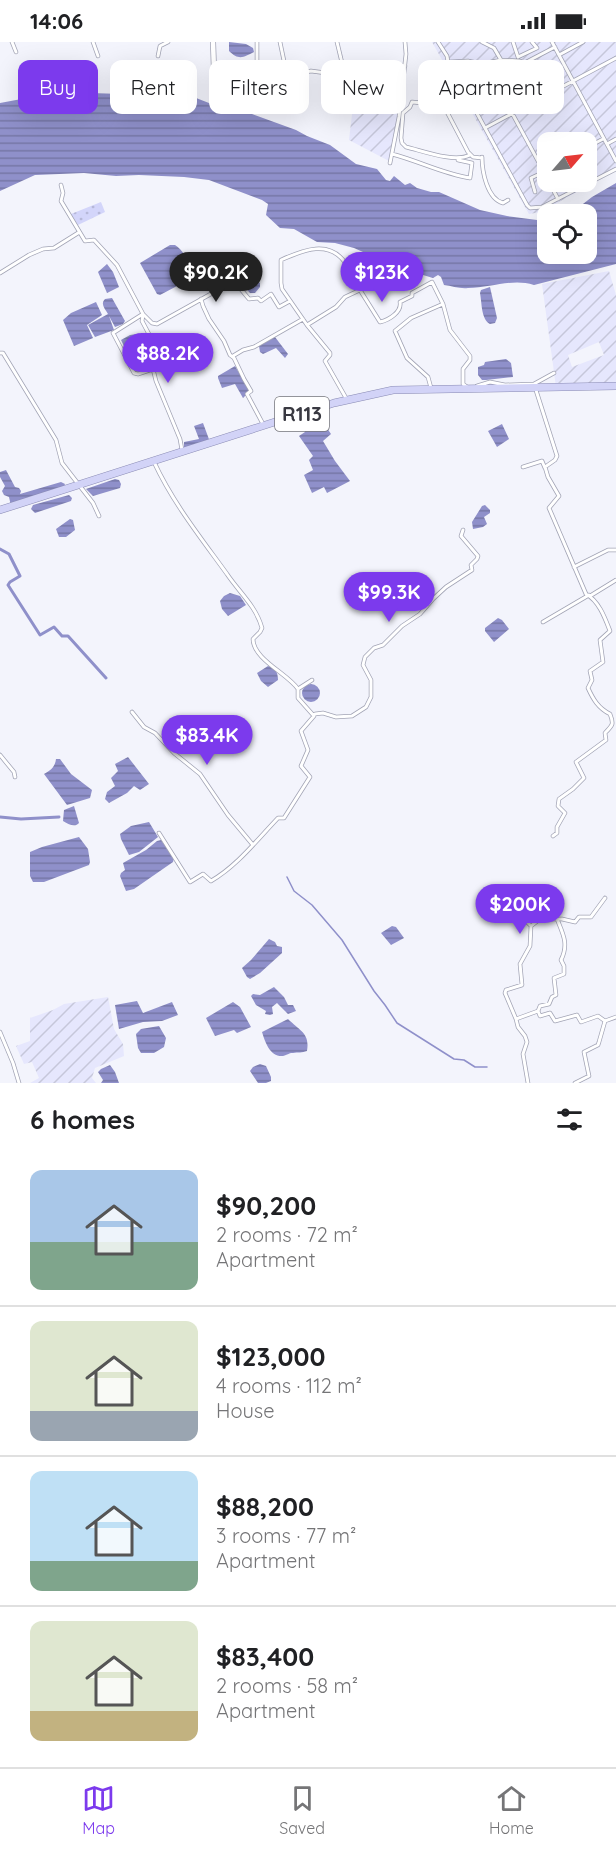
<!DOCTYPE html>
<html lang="en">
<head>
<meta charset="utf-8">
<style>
	body { margin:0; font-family:Quicksand,sans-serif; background:#f6f6f6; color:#202124; height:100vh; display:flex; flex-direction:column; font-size:22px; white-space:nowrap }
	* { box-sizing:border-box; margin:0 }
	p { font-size:20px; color:#757577 }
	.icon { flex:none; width:33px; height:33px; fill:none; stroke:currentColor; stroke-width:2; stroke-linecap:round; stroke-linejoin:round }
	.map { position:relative; height:1041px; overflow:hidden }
	.details { display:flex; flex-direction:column; background:#fff; flex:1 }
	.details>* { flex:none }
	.guide { position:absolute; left:18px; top:18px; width:580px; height:54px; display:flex; gap:12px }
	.needle { width:39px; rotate:62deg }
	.buttons { position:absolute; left:537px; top:90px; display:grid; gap:12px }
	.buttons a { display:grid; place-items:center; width:60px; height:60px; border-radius:12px; background:#fff; box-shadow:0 6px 24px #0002; font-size:30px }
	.price { position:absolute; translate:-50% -51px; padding:0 14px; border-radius:21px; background:#7c3aed; color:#fff; font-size:20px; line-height:39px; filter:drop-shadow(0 2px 3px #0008) }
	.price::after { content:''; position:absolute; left:50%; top:36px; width:18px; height:14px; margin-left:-9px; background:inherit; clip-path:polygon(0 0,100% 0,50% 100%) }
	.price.selected { background:#222; color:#fff }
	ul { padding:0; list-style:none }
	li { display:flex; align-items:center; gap:18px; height:150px; padding:0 30px }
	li+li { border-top:2px solid #e0e0e0 }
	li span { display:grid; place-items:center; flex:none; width:168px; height:120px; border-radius:12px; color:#555 }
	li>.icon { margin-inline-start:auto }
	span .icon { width:72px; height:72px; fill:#fffc; stroke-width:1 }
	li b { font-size:26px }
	h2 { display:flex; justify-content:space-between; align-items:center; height:72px; padding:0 30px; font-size:26px }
	.chip { padding:0 21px; border-radius:12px; background:#fff; box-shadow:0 6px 24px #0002; font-size:21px; line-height:54px }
	.chip.selected { background:#7c3aed; color:#fff }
	.status { display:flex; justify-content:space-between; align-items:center; height:42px; padding:0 30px; background:#fff; direction:ltr }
	.status svg { height:16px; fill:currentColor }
	.tabs { display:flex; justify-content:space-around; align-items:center; height:84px; border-top:2px solid #e0e0e0; background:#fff; font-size:16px; color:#757577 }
	.tabs a { display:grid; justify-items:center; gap:3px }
	.tabs .selected { color:#7c3aed }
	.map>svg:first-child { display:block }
</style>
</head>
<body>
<div class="status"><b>14:06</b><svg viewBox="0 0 49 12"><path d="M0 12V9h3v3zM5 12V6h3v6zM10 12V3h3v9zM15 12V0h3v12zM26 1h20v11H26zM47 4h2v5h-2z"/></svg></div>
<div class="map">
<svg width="616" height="1041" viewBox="0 0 616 1041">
	<defs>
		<pattern id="industrial-furrows" width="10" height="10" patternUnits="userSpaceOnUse" patternTransform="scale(1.5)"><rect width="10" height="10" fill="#e6e7fd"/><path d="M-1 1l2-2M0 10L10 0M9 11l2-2" fill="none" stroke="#c6c7da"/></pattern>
		<pattern id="grass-dots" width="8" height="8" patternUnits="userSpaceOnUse" patternTransform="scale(1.5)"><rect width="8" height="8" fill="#d3d5fa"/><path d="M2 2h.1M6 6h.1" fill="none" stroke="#b6b8d8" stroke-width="1.8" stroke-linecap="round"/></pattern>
		<pattern id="water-rules" width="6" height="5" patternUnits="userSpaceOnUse" patternTransform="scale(1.5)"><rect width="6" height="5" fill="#8f90ca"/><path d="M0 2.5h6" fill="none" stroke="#7677a6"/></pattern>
	</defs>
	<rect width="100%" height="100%" fill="#f3f4fc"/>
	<path fill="url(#industrial-furrows)" fill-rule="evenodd" d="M432,0H616V128L541,170L529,172ZM548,100H586V140H548Z
		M371,24L403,26L395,91L389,119L349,98L353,64H360L359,29Z
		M609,229L616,253V344L556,345L542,242ZM599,300L604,313L572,325L568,313Z
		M108,955L114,987L123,1002L124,1014L95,1026L92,1036L96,1041H30L39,1036L32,1020L24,1022L16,1004L30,999V976L53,968L64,962Z"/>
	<path fill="url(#grass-dots)" d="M101,160L105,170L78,183L71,172Z"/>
	<path fill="url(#water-rules)" d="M229,0L246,2L253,6L254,10C244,15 239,19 229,9Z
		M59,50L185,54L196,56L209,61L224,63L244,69L296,88L307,94L330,103L356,122L377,127L386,138L390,139L394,134L405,143L410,141L417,146L431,150H439L480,168L507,174L537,178H547L548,212H586V172H570L592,155L616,141V222L534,243C512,236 491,246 468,246C460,247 452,244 444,243L441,235L438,233L433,236L413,230L399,229L388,219L381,218L354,206L335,201L317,200L294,187L280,186L266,173L268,162L262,158L209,138L184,135L139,133L116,134L84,131L35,133L0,149V61Z
		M170,203H175C184,208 191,224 194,235L160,253L157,252L140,221Z
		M107,222L113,230L119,245L107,251L98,230Z
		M239,229L248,233L260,241V245L255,251H250L236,235V233Z
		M490,245L497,276L495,281L490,282C481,277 482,261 480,251L481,248Z
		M112,256L125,279L123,282L115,285L109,274L114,288L95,295L88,283L108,272C105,267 100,262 105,257Z
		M96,260L102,273L87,283L93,296L74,304L63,278L71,271Z
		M137,292L144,302V305L133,310L126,308L121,298L130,293Z
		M275,295L288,312L285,316L276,306L263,312L260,310L259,304Z
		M147,309L151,314V326L145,329H137L131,317L136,313Z
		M506,317L511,321L513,335L486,338H482L478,333V325L484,323L485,320Z
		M235,324L250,349L243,356L235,342L222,346L218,336V334Z
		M203,381L210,400L184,408V400L199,397L194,384Z
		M313,382L316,387L325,383L331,392L323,399L335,419L350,439L327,451L324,445L312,451L304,433L313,428L309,418L313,414L299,394L305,390L304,386Z
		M502,382L509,397L497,405L488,389Z
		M6,428L15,445L19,446L21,449L20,452L61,440L65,442L63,447L11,464L9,455L4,453L2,449L5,444L0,435V430Z
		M115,437L119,438L121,442L120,446L93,454L86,447Z
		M69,453L72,456L71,459L35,471L31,467L33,463Z
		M485,463L490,468V471L484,475L487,482L483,485L473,487L472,480L482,464Z
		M70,477L73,478L75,488L66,495H59L56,487Z
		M230,551L240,554L246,563L228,574L222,567L220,559L224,554Z
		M498,576L502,578L509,587L494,600L485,589V586Z
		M268,624C276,626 278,631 278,638L268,645L261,639L257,631Z
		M302 651a9 9 0 1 1 18 0a9 9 0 1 1-18 0Z
		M128,715L149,742L140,748L134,744L127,751L109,761L105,757L107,750L115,744L111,736L118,729L115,722Z
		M56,717H60L71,732L92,748L90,756L67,763L44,732C51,728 55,725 56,717Z
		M74,764L79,781C75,786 68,782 63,779L64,768Z
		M149,780L158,795L139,810L129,813L121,797L120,792L131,784Z
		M79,795L88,807L90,820L89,823L44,840H33L30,834V810L42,805Z
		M161,798L174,816L173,820L134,847L126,849L120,834L121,831L125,828L123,821L146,808L157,799Z
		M392,884L396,885L404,896L391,903L381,891Z
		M269,897L275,900L277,904L282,905V911L260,931L250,937L247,935L242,926L251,918Z
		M274,945L284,955L288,963H293L296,969L288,972L277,961L272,965L273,972L270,973L265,972L266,969L256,963L251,954L253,952L260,953Z
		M137,959L143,971L172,960L178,973L162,979L143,980L119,987L115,963Z
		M233,960L240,965L251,985L237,991L234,988L215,994L206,976Z
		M288,977C300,989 310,991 307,1009C302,1011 298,1010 293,1011C288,1011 288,1013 283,1014C270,1015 265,1000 262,990Z
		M159,984L166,996L164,1005L154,1011H141L138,1006L136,992L141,987Z
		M260,1022L266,1024L271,1035V1039L266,1041H258L250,1029L253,1025Z
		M110,1023L115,1030L119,1041H101L103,1038L98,1030L101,1027Z"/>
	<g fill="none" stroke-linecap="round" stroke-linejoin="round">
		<path stroke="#8f90ca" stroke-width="1.5" d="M287,835L294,849L312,863L342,898L374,949L385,963L397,981L454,1017L464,1018L475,1025H487"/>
		<path stroke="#8f90ca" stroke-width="3" d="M0,507L9,512L20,534L10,540L8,543L40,593L54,585L62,594H68L106,636
			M0,775L21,777L59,775"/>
		<defs>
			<path id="minor" d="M12,0L16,10
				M93,0L98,14
				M257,0V40L311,29L326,31L338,25L377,22L405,24
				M280,0L284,19L290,32
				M337,0L343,25
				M438,0L447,14L449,26L442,36V44L436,47V49L468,110L473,115L482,116
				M482,0L494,6L501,18L520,19
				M513,0L518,15
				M552,0L616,119
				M555,5L469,50L467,53L527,163L530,166L542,165L616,127
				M559,13L583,0
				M158,14L160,4L168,0
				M518,15L537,6L532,0
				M449,20L468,19L482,22L501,18
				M215,36L253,32L257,34
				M444,63L412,60L410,65L403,71L401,96L402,101L406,105C423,109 454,121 470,113
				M512,71L544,130L548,127
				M485,86L616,16
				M607,102L616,97
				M586,106L603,97
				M392,112C419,119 443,132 470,136L472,121
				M482,115C482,129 487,157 503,161L508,158
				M458,118L472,121
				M390,121L399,75L406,12L405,0
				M549,140L558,157
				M61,143L63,151L61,159L85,199L94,198L117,223L143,272L113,291L134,331L138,332L153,327
				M535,150L531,136L544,130L548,137
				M0,231L29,213L43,207L54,206L78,191
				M201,257L203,264L209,277L224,299L230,313L234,316L244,337L251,349L247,352L263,382
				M143,272L152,281L157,282L234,239L249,257L258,256L261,259L271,252L279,265L290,259
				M143,273L142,279L151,296L153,327L156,339L180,397L182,408
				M307,283L336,265L345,255L360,248L380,280C389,278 402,270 400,260L412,254V251L432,240L443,262
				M0,311H3L56,398L62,421L93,461L99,474
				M233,314L243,308L254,305L303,277
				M477,344L490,340L505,343L534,342
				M431,346L428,335L407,316L395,289L411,276L443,262L450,288L470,314V318L463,327V342L467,345
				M346,356L325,319L330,313V311L307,283L282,247L281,241V218C303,208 330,197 346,222C351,231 354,240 360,248
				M154,420C173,461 201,496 227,532C239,550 256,564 262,586L260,590L253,597C253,617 288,632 298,647L312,638
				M523,425L542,419L545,426
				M574,525L608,508H616
				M590,554L616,538
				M543,580L589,553
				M132,670L144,685L155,691L174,711L200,732L228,773L253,803
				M315,672L323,671L336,675L352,674L366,665L371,655V638L363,623L365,615L374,606L383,603L402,584L420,572L433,557L446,545L472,528L471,523L477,517L478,514L461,494L463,488
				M0,713L14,730L15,735
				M159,791L190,840L203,832L211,839C237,824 257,798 278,776H284L310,735L301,724L308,708L301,689L314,674L298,656V647
				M553,794L557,791V785L565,771L558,764L559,757L573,747L584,736L576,720L606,698L605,691C613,683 614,682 610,672C598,666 593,657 588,646L592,638L590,629L603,620L600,598L610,589C605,576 599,559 586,552L549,466L559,454L548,435L545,425L555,418L557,414L534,342L554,331
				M513,859L522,875L531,884
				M538,969L540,964L549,962L552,955L556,953L554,936L564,932V924L561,918C569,902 563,892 557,877
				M516,977L505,951L506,948L522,943L520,922L530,904L531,884L540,877H562L575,880L579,875H591L605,856
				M0,990L13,1021L19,1041
				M528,1041L523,1012L527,1000L525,994L518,985L516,977L538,969L540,974L550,971L555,979L577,973L581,980L598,974L605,979L616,975
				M575,1041L589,1034L584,1010L598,1003L599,1000L605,979"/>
			<path id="tertiary" d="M213,0L215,56"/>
			<path id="primary" d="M0,468L334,361L393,348L616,344"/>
		</defs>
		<use href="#minor" stroke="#a2a4b5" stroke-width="4.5"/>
		<use href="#tertiary" stroke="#a2a4b5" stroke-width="6"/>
		<use href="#primary" stroke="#898ab3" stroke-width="8"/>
		<use href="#minor" stroke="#fff" stroke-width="3"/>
		<use href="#tertiary" stroke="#fff" stroke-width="4.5"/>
		<use href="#primary" stroke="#d2d3f7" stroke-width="7"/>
	</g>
	<g text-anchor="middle" stroke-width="6" stroke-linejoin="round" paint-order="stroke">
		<rect fill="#fff" stroke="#74747a" stroke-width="1.5" x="275" y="355" width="54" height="34" rx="4.5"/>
		<g font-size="20" font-weight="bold" fill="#393941">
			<text x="302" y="379">R113</text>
		</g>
	</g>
</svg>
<div class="buttons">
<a><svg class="needle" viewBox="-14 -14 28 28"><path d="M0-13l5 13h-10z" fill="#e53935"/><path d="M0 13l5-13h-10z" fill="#757577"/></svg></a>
<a><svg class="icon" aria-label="locate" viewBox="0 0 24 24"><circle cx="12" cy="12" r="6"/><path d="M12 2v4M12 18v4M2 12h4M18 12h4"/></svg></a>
</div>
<b class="price selected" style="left:216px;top:261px">$90.2K</b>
<b class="price" style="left:382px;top:261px">$123K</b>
<b class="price" style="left:168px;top:342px">$88.2K</b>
<b class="price" style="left:389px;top:581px">$99.3K</b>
<b class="price" style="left:207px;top:724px">$83.4K</b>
<b class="price" style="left:520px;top:893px">$200K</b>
<div class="guide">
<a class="chip selected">Buy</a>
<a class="chip">Rent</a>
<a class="chip">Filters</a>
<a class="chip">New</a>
<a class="chip">Apartment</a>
</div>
</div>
<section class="details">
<h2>6 homes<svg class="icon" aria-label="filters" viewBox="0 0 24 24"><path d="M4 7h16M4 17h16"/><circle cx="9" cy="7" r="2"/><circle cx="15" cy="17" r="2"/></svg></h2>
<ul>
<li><span style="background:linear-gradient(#a9c7e8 60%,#7fa58c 0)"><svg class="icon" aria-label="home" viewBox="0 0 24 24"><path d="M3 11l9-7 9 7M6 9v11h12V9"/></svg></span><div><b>$90,200</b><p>2 rooms · 72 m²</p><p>Apartment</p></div></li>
<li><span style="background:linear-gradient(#dfe7d0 75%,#9aa5b1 0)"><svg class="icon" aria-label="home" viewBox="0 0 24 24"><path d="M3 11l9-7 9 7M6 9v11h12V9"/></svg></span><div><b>$123,000</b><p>4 rooms · 112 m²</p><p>House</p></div></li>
<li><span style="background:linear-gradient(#bfe0f5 75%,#7fa58c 0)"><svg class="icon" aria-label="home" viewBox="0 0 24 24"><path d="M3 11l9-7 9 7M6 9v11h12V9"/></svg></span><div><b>$88,200</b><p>3 rooms · 77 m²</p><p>Apartment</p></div></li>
<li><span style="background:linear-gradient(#dfe7d0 75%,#c2b280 0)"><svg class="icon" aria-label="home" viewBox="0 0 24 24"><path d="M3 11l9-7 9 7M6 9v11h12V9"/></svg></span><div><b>$83,400</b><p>2 rooms · 58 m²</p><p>Apartment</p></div></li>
</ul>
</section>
<nav class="tabs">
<a class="selected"><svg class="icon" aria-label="map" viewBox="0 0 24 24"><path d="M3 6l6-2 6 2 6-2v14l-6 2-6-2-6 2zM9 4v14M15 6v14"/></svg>Map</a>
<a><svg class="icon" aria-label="saved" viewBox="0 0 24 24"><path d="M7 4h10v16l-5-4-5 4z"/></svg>Saved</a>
<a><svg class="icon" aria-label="home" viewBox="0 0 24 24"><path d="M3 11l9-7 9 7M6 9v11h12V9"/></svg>Home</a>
</nav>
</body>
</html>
